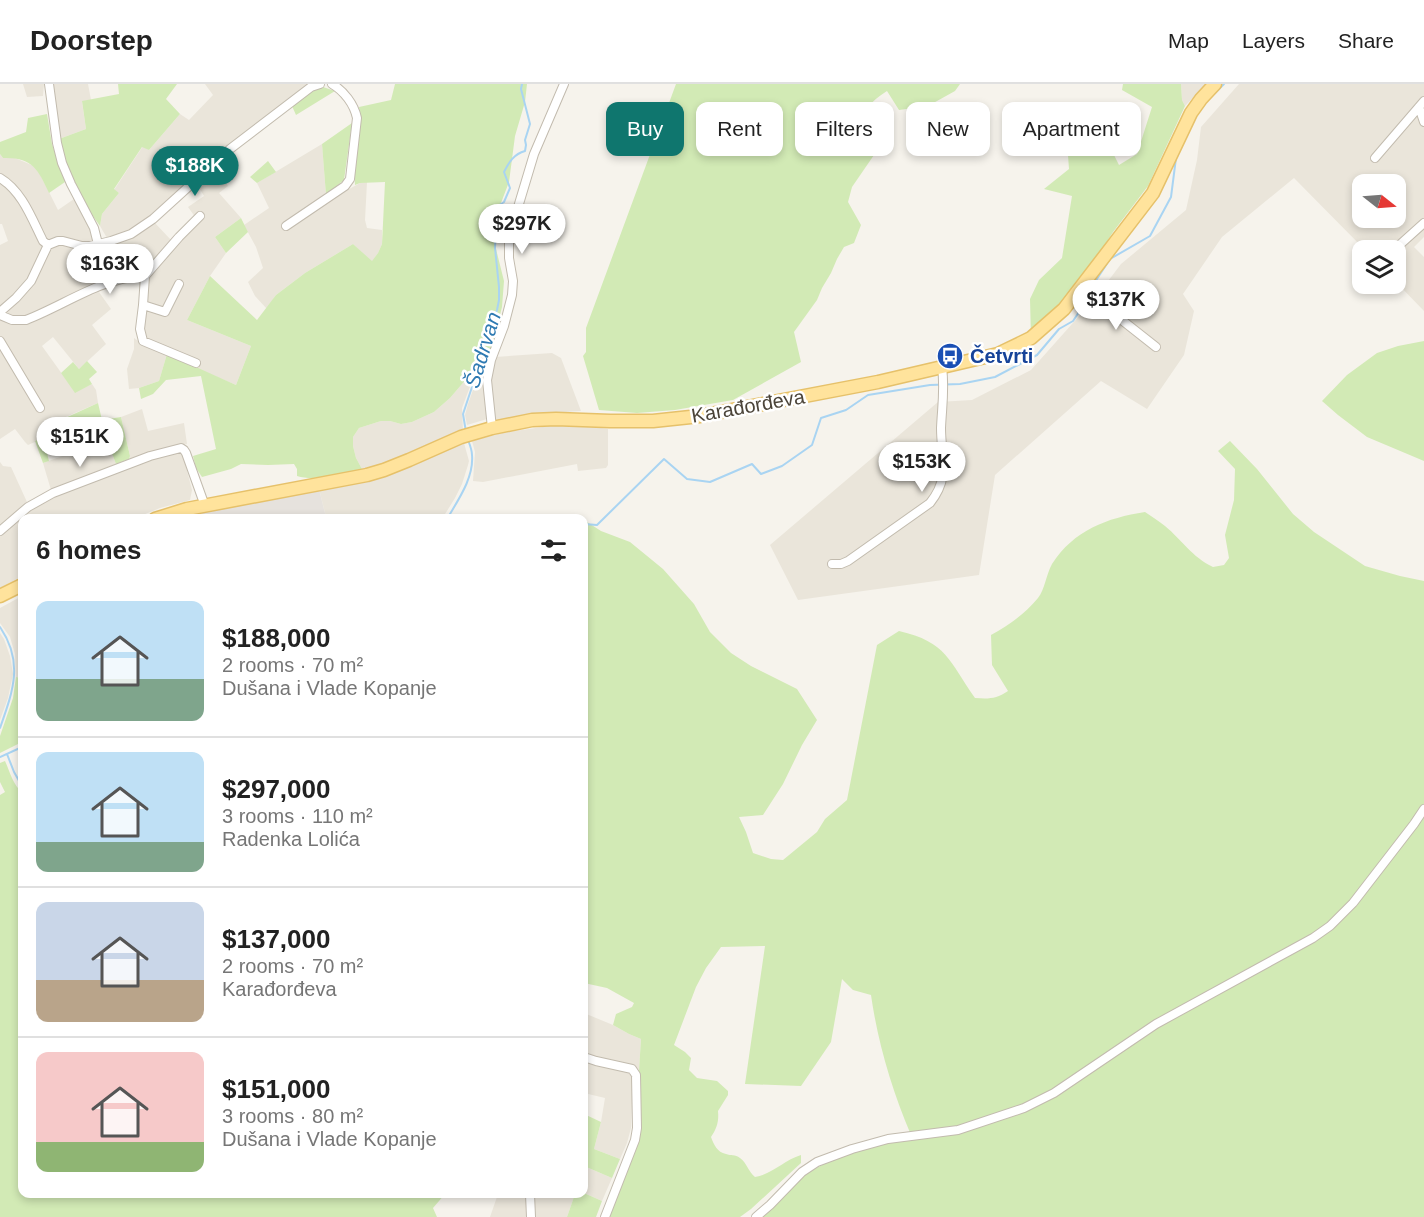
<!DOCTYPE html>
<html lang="en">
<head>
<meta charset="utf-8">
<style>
	body { margin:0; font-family:Arial,sans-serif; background:#f2f2f2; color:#222; height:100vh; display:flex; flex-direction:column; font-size:22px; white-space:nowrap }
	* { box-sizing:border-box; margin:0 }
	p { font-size:20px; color:#767676 }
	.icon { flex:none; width:33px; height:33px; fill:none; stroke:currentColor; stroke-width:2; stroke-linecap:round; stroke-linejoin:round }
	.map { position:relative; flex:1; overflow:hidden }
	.panel { position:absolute; left:18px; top:430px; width:570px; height:684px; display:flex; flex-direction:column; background:#fff; border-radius:12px; box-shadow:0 3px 9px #0003 }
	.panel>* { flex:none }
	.top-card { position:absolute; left:606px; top:18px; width:570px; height:54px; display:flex; gap:12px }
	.needle { width:39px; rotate:107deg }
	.tools { position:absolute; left:1352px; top:90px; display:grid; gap:12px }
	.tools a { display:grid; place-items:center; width:54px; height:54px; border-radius:12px; background:#fff; box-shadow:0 3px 9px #0003; font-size:30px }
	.price { position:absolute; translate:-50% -51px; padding:0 14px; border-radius:21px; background:#fff; color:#222; font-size:20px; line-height:39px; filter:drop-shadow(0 2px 3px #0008) }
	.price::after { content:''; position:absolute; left:50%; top:36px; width:18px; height:14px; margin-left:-9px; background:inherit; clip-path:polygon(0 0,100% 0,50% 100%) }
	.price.current { background:#0f766e; color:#fff }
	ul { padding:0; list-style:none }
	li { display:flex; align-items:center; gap:18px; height:150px; padding:0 18px }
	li+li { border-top:2px solid #e0e0e0 }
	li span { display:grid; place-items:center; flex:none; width:168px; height:120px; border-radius:12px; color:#555 }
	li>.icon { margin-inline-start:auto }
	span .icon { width:72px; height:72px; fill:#fffc; stroke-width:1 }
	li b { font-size:26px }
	h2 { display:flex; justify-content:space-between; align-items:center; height:72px; padding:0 18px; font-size:26px }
	.pill { padding:0 21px; border-radius:12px; background:#fff; box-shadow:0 3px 9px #0003; font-size:21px; line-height:54px }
	.pill.current { background:#0f766e; color:#fff }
	header { display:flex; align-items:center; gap:36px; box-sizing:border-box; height:84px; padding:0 30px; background:#fff; border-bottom:2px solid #e0e0e0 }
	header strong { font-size:28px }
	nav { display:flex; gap:33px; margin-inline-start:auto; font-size:21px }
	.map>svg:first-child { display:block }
</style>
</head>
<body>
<header>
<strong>Doorstep</strong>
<nav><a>Map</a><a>Layers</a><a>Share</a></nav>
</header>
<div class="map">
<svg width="1424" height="1133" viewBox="0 0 1424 1133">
	<rect width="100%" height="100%" fill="#f6f3ec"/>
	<path fill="#eae5da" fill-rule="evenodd" d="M23,0H44L43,12L27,13Z
		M52,0H88L91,16L82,18L86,45L59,55Z
		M205,0H311L277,24L237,56L151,133L133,146L107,154L100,142L102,130L119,109L114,106L143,62L149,66L180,30L189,36L213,11Z
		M1181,0H1206L1185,22L1182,16Z
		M1239,0H1424V153L1414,163L1424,173V227L1395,197V166H1365L1294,94L1222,153L1183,210L1194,227L1184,271L1147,325L1101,297L995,391L979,491L798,516L770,461L938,318L972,316L1031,286L1096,213L1121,180L1186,126L1197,76L1201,43ZM1362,100H1395V134H1362Z
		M322,60L326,111L333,114L360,99L367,98L365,136L367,144L382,146V160L378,169L372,178L353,160L305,189L276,211L267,225L255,212L248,198L263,184L256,163L244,141L269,124L257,99Z
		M0,70L3,74H15L34,82L40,90L58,126L74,115L92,149V157L86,158L63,153L51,156L46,154L28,119L16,102L5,92L0,90Z
		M215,83L228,102L219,109L241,134L215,153L226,169L210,192L187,236L251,262L236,301L196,284L197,277L146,257L143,249L146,224L163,229L182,199L178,196L164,223L162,224L146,218L149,193L198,137L188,123L204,112L196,98Z
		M0,98L14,109L41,158L43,164L27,198L0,224V161L8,157L2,140H0Z
		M154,138L171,156L144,188L124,191L20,235L4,229L26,209L35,197L50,165L54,162L60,159L84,166L98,165L129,156Z
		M99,208L111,225L92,241L106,260L79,285L53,253L42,262L75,308L92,300L96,306L98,319L52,339L56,349L28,361L25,358L15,345L0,355V262L44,324L0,252V235L13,240H25L53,226Z
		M134,254L145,262L167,270L159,297L139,304L129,305L127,285L134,265Z
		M484,262L491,266L487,335L467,341L465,331L468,320L475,300L473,290Z
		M552,269L561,274L581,327L534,330L495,337L489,299L495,273Z
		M468,293L471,300L462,324L463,347L390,378L362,385L356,374L353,362V353L359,344L381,337H390L401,340L412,338L434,328L450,314Z
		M142,325L148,347L184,339L187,360L153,367L129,375L130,372L121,333Z
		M556,341H579L608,345V381L606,384L578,387L577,380L483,398L473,397L475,368L472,357L502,349Z
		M107,356L116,380L51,406L43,379Z
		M464,359L469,377L468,381L462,400L455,414L442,435H329L326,433L319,405L392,389Z
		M179,369L183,371L192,406L190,416L160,424L133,435H22V492L0,504V451L38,420L47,415L152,374Z
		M0,378L3,382L11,383L27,418L0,443Z
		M22,512V594L16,593L15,570L10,553L0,539V524Z
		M0,549L4,555L10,572L13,590L8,614L0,636Z
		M584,929L613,941L629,950L641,955L639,986L631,981L592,973L584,969Z
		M584,976L628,986L633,989L631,1044L627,1059L620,1075L594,1065L601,1038L605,1014L584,1009Z
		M584,1082L612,1094L602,1117L584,1109Z
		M498,1110H528V1133H490Z
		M534,1110H575L567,1133H535Z"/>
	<path fill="#e6e2dd" d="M319,405L326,433L329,435H188L187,432L208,425Z"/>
	<path fill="#d2eab5" d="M118,0H177L166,15L180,30L149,66L142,63L114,105L119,109L102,130L100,142L85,121L64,75L59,55L86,45L82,17L119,10Z
		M395,0H527L525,18L515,52L509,98L491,145L504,197L502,223L491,266L482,261L468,293L450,314L434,328L412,338L401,340L390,337H381L359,344L353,353V362L356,374L362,385C342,389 317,398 297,392V385L294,380L268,381L241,380L231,385L202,393L196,384L193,372L216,365L201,292L166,296L153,310L141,315L139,304L159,297L167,270L236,301L251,262L187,236L210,192L257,236L276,211L305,189L353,160L372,177L378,169L382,160L385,98L360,99L355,101L354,82L360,33L359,23L391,16Z
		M676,0H960L955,7L928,22L899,26L887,7C855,27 862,40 874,71L852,103L848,118L861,141L854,159L844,163L837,175L831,189L822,204L817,216L794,248L801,278L733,316L675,326L637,329L599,326L583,272L586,268V244Z
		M1123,0H1181L1182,16L1185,22L1148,102L1113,148L1064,225L1031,254L1030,215L1039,196L1062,174L1072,112L1044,105L1069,85L1067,58L1079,43H1100L1119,81L1137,70L1152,23L1122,6Z
		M323,3L335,7L296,31L292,22L312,6Z
		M47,30L52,60L65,98L49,109C38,85 32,73 3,74L0,70V58L26,48L28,34Z
		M352,39L344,96L326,111L322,60Z
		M268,77L276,88L257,99L250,93Z
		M241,134L248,148L226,169L215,153Z
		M1424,257V377L1367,353L1338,331L1322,317L1347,291L1377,269L1398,262Z
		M87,277L97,288L89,295L92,300L75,309L61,289L73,278L79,285Z
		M98,319L102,336L121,333L130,372L129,375L116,380L107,356L78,366L75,354L46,365L49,377L43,379L35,357L55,349L52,340Z
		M1230,357L1257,385L1293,430L1314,448L1365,482L1400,492L1424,497V1133H761L783,1113L806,1090L863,1058L885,1052L911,1051C892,1006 878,960 871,911L853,906L842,895L831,958L801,1002L745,1000L765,862L721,863L706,884L696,903L674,961L685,968L691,974L689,986L697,994L717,997L728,1007V1011L718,1027C719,1037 717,1044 711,1053C714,1061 717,1068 726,1070C731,1072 735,1070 740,1074C747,1079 748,1087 755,1093C773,1090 784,1076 801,1071V1079L751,1125L740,1133H607L634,1068L639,1021V986L641,955L629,950L613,941L616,930L632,923L634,919L607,904L584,899V436L601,447L630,458L663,485L694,520L710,548L731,569L751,582L797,605L817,636L802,661L783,700L763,731L739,733L746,748L753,769L771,775L783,776L817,748L825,735L847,716L877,561L899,547C947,558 949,577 975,614C989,615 996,615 1008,607L992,581L991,551C1009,541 1025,530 1038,514C1045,505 1046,491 1052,480C1074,446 1107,434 1145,428C1152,433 1159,437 1165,442C1182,456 1192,473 1213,483L1224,481L1229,474L1225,451L1234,416L1235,385L1218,367Z
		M16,593L22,594V658L0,669V652L13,614Z
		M5,677C10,688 13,701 22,708V1110H445L433,1124L437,1133H0V711L5,708L0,698V679Z
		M584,1030L601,1038L594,1065L620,1075L612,1094L584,1082Z
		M584,1109L602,1117L596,1133H567L575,1110H584Z"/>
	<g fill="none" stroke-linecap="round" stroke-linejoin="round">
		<path stroke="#a9d4f2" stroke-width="2" d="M1215,9L1224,0
			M466,348L463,330L473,300L472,289L497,226L499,216V203L495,164L496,146L492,131L495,124L504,118L510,104L504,88C509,78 514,70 525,67L526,61L525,56L530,40L521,5L522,0
			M447,435C458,416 474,394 472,371C472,366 470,361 468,356
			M584,440L597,441L664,375L687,395L710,398L752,380L761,390L782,382L812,361L821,334L846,326L868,311L930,301L960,300L995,293L1037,271L1059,245L1073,237L1083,222L1091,204L1110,175L1150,152L1171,113L1176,74
			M0,543C24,578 13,607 0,644
			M7,670L14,688L22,702
			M0,673L22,663"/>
		<defs>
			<path id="minor" d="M49,0L57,59L62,79L71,100L94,144L98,160
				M1419,23L1424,38
				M1375,74L1424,17
				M0,94C22,107 32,135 43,157L48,161L31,197L16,214L0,228
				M286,142L345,102L350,95L357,34C354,20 344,7 332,0
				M48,161L58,157H63L82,162H90L111,157L131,150L153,135L230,65L311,3L320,0
				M1395,165L1424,139
				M145,192L179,153L200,132
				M1083,199L1118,233L1156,263
				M143,221L140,245L143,257L196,279
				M0,231L12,236H26C65,221 102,193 145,192L143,221L165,228L179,200
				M0,257L40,324
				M492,344L487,296L491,276L504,242L512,211L513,197L509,174V153L534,70L564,0
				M0,447L28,423L53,409L150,372L181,364L184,366L186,369L205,422
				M832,480H841L848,477L930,419C951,393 941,373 941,344C942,322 945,305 942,283
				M584,973L596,977L632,985L636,991L637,1044L635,1056L605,1133
				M530,1110L531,1133
				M756,1133L770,1121L802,1088L817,1078L852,1065L888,1055L958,1046L1024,1024L1054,1009L1156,940L1313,854L1330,842L1353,819L1414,740L1424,725"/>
			<path id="primary" d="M155,435L187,425L367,391L384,386L409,376L461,353L492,344L532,336L556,335L610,337H653L700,332L878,298L998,270L1031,254L1064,225L1153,109L1191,29L1201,15L1215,0
				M0,512L22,501"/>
		</defs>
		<use href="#minor" stroke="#c2bbae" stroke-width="10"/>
		<use href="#primary" stroke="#e6c16a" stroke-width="15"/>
		<use href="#minor" stroke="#fff" stroke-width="8"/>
		<use href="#primary" stroke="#ffe39c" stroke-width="12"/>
	</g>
	<defs>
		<symbol id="bus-disc" viewBox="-11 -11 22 22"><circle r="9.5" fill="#1a4fb4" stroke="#fff"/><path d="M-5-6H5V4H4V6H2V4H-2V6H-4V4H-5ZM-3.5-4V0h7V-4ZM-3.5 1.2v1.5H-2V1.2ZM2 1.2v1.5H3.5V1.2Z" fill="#fff"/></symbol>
	</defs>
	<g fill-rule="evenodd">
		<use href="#bus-disc" x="935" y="257" width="30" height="30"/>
	</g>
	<g text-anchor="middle" stroke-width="5" stroke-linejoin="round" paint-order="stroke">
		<g font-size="20" font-weight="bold" fill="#164399" stroke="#fff" text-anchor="start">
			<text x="970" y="279">Četvrti</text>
		</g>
		<g font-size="20" fill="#4b4439" stroke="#fff">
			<text transform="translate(748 322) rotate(-10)" y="7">Karađorđeva</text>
		</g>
		<g font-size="21" font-style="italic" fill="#2e7ab2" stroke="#fff">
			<text transform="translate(483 266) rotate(-73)" y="7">Šadrvan</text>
		</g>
	</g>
</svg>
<div class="tools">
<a><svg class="needle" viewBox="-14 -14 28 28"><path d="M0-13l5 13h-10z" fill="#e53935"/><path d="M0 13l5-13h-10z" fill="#767676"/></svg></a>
<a><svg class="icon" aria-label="layers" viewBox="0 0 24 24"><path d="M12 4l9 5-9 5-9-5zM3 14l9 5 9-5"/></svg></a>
</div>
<b class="price current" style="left:195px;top:113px">$188K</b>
<b class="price" style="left:522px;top:171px">$297K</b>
<b class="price" style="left:110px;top:211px">$163K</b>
<b class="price" style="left:1116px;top:247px">$137K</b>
<b class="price" style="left:80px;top:384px">$151K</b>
<b class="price" style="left:922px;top:409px">$153K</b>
<div class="top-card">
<a class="pill current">Buy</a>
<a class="pill">Rent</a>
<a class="pill">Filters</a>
<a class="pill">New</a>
<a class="pill">Apartment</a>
</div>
<section class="panel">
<h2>6 homes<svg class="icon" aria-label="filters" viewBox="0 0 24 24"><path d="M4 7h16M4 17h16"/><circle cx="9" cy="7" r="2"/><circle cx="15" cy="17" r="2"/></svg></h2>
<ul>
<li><span style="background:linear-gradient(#bfe0f5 65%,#7fa58c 0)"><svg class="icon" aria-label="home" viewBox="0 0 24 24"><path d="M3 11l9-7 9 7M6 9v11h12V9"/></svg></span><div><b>$188,000</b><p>2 rooms · 70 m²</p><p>Dušana i Vlade Kopanje</p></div></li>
<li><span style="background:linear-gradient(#bfe0f5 75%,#7fa58c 0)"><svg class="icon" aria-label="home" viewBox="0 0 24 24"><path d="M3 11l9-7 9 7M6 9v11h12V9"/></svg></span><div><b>$297,000</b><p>3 rooms · 110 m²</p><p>Radenka Lolića</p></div></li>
<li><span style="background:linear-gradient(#c9d6e8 65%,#b9a48a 0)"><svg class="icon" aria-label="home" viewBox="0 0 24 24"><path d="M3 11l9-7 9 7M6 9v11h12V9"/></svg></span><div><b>$137,000</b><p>2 rooms · 70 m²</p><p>Karađorđeva</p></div></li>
<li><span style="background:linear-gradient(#f6c9c9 75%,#8fb573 0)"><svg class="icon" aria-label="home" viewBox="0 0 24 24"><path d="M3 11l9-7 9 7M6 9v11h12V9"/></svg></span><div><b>$151,000</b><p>3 rooms · 80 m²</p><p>Dušana i Vlade Kopanje</p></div></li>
</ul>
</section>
</div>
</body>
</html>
